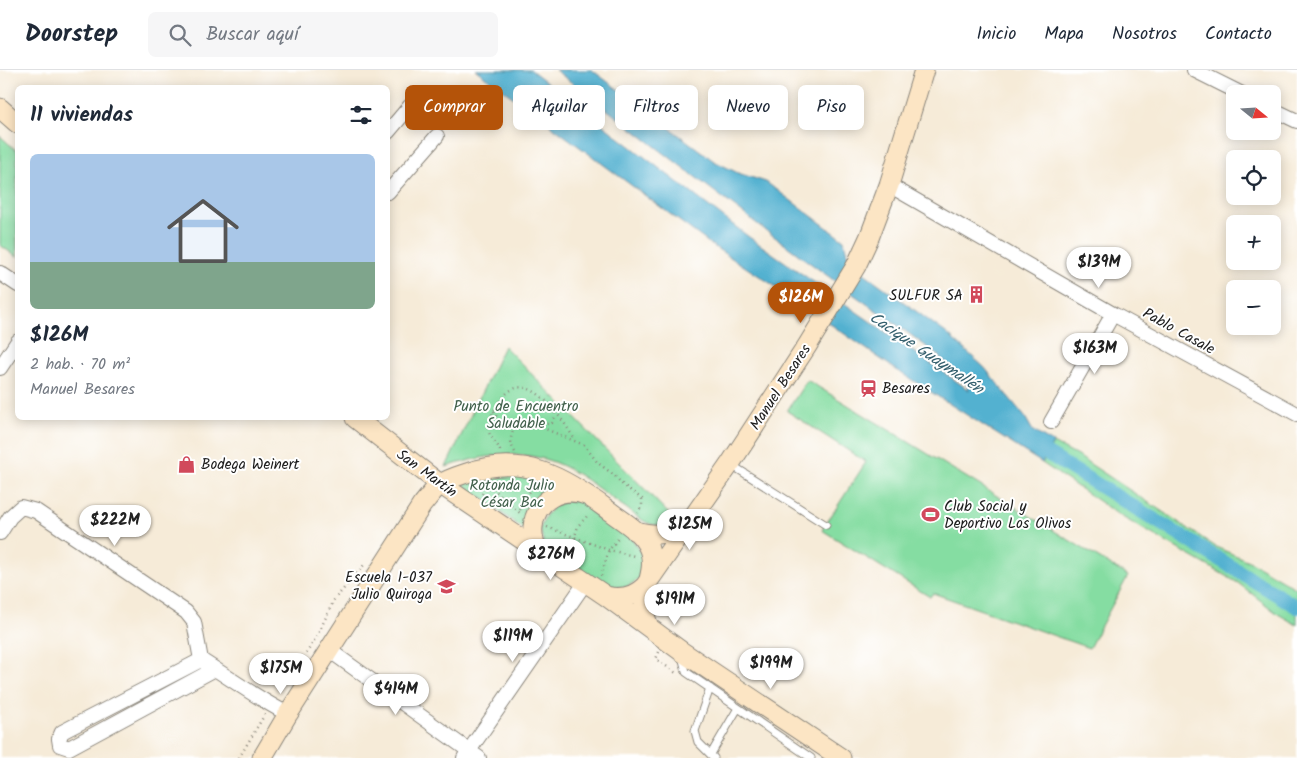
<!DOCTYPE html>
<html lang="es">
<head>
<meta charset="utf-8">
<style>
	body { margin:0; font-family:Kalam,sans-serif; background:#f6f6f7; color:#1f2937; height:100vh; display:flex; flex-direction:column; font-size:19px; white-space:nowrap }
	* { box-sizing:border-box; margin:0 }
	p { font-size:16px; color:#747a83 }
	.icon { flex:none; width:28px; height:28px; fill:none; stroke:currentColor; stroke-width:2; stroke-linecap:round; stroke-linejoin:round }
	.map { position:relative; flex:1; overflow:hidden }
	.details { position:absolute; left:15px; top:15px; width:375px; height:335px; display:flex; flex-direction:column; background:#fff; border-radius:8px; box-shadow:0 2px 12px #0003 }
	.details>* { flex:none }
	.guide { position:absolute; left:405px; top:15px; width:475px; height:45px; display:flex; gap:10px }
	.needle { width:32px; rotate:108deg }
	.controls { position:absolute; left:1226px; top:15px; display:grid; gap:10px }
	.controls a { display:grid; place-items:center; width:55px; height:55px; border-radius:8px; background:#fff; box-shadow:0 2px 12px #0003; font-size:25px }
	.price { position:absolute; translate:-50% -42px; padding:0 11px; border-radius:18px; background:#fff; color:#222; font-size:16px; line-height:32px; filter:drop-shadow(0 1px 2px #0008) }
	.price::after { content:''; position:absolute; left:50%; top:30px; width:15px; height:11px; margin-left:-8px; background:inherit; clip-path:polygon(0 0,100% 0,50% 100%) }
	.price.current { background:#b45309; color:#fff }
	ul { padding:0; list-style:none }
	li { display:grid; align-content:center; gap:10px; height:265px; padding:0 15px }
	li span { display:grid; place-items:center; height:155px; border-radius:8px; color:#555 }
	li>.icon { margin-inline-start:auto }
	span .icon { width:90px; height:90px; fill:#fffc; stroke-width:1 }
	li b { font-size:21px }
	h2 { display:flex; justify-content:space-between; align-items:center; height:60px; padding:0 15px; font-size:21px }
	.pill { padding:0 18px; border-radius:8px; background:#fff; box-shadow:0 2px 12px #0003; font-size:18px; line-height:45px }
	.pill.current { background:#b45309; color:#fff }
	header { display:flex; align-items:center; gap:30px; box-sizing:border-box; height:70px; padding:0 25px; background:#fff; border-bottom:1px solid #e0e1e3 }
	header strong { font-size:24px }
	nav { display:flex; gap:28px; margin-inline-start:auto; font-size:18px }
	.search { width:350px; height:45px; background:#f6f6f7; display:flex; align-items:center; gap:12px; box-sizing:border-box; padding:0 18px; border-radius:8px; color:#747a83; font-size:19px }
	.map>svg:first-child { display:block }
</style>
</head>
<body>
<header>
<strong>Doorstep</strong>
<div class="search"><svg class="icon" aria-label="search" viewBox="0 0 24 24"><circle cx="10" cy="10" r="6"/><path d="M15 15l6 6"/></svg>Buscar aquí</div>
<nav><a>Inicio</a><a>Mapa</a><a>Nosotros</a><a>Contacto</a></nav>
</header>
<div class="map">
<svg width="1297" height="688" viewBox="0 0 1297 688">
	<rect width="100%" height="100%" fill="#fff"/>
	<filter id="ink" filterUnits="userSpaceOnUse"><feTurbulence type="fractalNoise" baseFrequency=".02" numOctaves="2"/><feDisplacementMap in="SourceGraphic" scale="10" xChannelSelector="R" yChannelSelector="G"/><feConvolveMatrix kernelMatrix="1 2 1 2 8 2 1 2 1" color-interpolation-filters="sRGB"/></filter>
	<filter id="wash" filterUnits="userSpaceOnUse"><feTurbulence type="fractalNoise" baseFrequency=".0096" numOctaves="4" result="noise"/><feDisplacementMap in="SourceGraphic" scale="20" xChannelSelector="R" yChannelSelector="G"/><feGaussianBlur stdDeviation="1.12" result="paint"/><feColorMatrix in="noise" values="0 0 0 0 0 0 0 0 0 0 0 0 0 0 0 0 0 1.4 0 .05"/><feComposite in="paint" operator="in"/></filter>
	<g filter="url(#wash)">
		<rect width="100%" height="100%" fill="#f6ebd8"/>
		<path fill="#85dda2" stroke="#507c5f" d="M0,66L17,81V187L0,175Z
			M504,276L673,448C668,453 662,456 655,455C645,454 634,444 626,438C600,421 575,397 544,389C512,380 477,387 446,397Z
			M807,310L1128,506L1089,578L933,523L930,527L822,460L866,392L787,341Z
			M1053,373L1081,388L1216,477L1251,492L1297,519V555L1278,544L1238,513L1122,447L1042,393Z
			M519,402L553,416L545,421L523,459L464,415L465,413L472,408Z
			M578,430L626,458L643,487L641,504L638,510L626,517H607L545,477L540,459L546,445L557,433Z"/>
		<path fill="#52b1d0" stroke="#376676" d="M476,0H531L749,167L969,320C966,303 907,262 891,251C776,171 666,84 555,0H592L714,91L738,103L766,112L844,170L849,192L946,263L984,297L1025,347L1033,361L1053,373L1042,393L898,301L787,224L713,176Z"/>
		<g fill="none" stroke-linecap="round" stroke-linejoin="round">
			<path stroke="#52b1d0" stroke-width="14" d="M1033,375L1297,537"/>
		</g>
	</g>
	<g filter="url(#ink)">
		<g fill="none" stroke-linecap="round" stroke-linejoin="round">
			<defs>
				<path id="lane" d="M730,394L826,455
					M682,586L686,602L811,688
					M710,618L695,661L698,672L714,688
					M711,684L738,638"/>
				<path id="street" d="M1194,0L1242,24
					M1272,39L1297,51
					M388,62L410,36
					M889,115L1113,244L1297,344
					M388,122L437,66
					M0,203L18,215
					M0,298L18,271
					M1051,352L1113,244
					M0,463L10,447L21,437L36,441L186,542L194,552L201,590C230,608 258,629 288,644
					M329,580L479,688
					M201,590L62,662L59,669L60,675L69,678L215,599
					M464,688L585,513"/>
				<path id="secondary" d="M0,38L18,54
					M355,348L440,414L606,526L681,581L841,688
					M635,461C660,467 665,466 685,449
					M537,480C534,472 532,465 533,457C535,430 562,416 586,425
					M606,526C621,530 634,527 645,516L730,394L807,276L856,196L869,168L889,115L924,0
					M262,688L288,644L422,435C427,429 433,421 439,415C447,409 458,406 467,403C523,383 564,407 608,440C622,451 642,461 649,479C657,500 643,518 644,539C644,545 647,551 649,557"/>
			</defs>
			<use href="#lane" stroke="#89847a" stroke-width="9"/>
			<use href="#street" stroke="#89847a" stroke-width="16"/>
			<use href="#secondary" stroke="#89847a" stroke-width="21"/>
			<path stroke="#89847a" stroke-width="2.5" stroke-dasharray="1 4" stroke-linecap="butt" d="M494,341L497,348L503,353L536,355L584,375L598,393L614,405L622,414L642,429V435L638,443
				M542,355L552,353L555,347V342
				M500,381C498,373 490,369 489,361C488,349 495,337 502,329C527,293 563,350 575,370
				M515,382C509,373 510,363 517,355
				M489,415L520,443
				M482,424L489,414
				M520,440L524,429L535,415
				M547,457L609,480L634,486
				M570,483L578,456L589,444
				M601,506L609,480L620,466
				M659,582L656,589L676,603
				M293,605L317,566L334,530L364,495
				M239,688L265,644"/>
			<use href="#lane" stroke="#fff" stroke-width="7"/>
			<use href="#street" stroke="#fff" stroke-width="14"/>
			<use href="#secondary" stroke="#fce5c4" stroke-width="19"/>
		</g>
	</g>
	<defs>
		<symbol id="building-bare" viewBox="-9 -9 18 18"><path d="M-4-6H4V6H1V3H-1V6H-4ZM-2.5-4.3h1.7v1.8h-1.7ZM.8-4.3h1.7v1.8H.8ZM-2.5-1h1.7V.8h-1.7ZM.8-1h1.7V.8H.8Z" fill="#d1495b" stroke="#fff" stroke-width="2.5" paint-order="stroke"/></symbol>
		<symbol id="station-bare" viewBox="-9 -9 18 18"><path d="M-3-6H3Q5-6 5-4V2Q5 4 3 4L4.5 6H3L1.5 4h-3L-3 6H-4.5L-3 4Q-5 4-5 2V-4Q-5-6-3-6ZM-3.5-4v3h7v-3ZM-3.5 1v1.5H-2V1ZM2 1v1.5H3.5V1Z" fill="#d1495b" stroke="#fff" stroke-width="2.5" paint-order="stroke"/></symbol>
		<symbol id="shop-bare" viewBox="-9 -9 18 18"><path d="M-5-2.5h2.3a2.7 3.5 0 0 1 5.4 0H5L5.5 6h-11ZM-1.5-2.5h3a1.5 2.3 0 0 0-3 0Z" fill="#d1495b" stroke="#fff" stroke-width="2.5" paint-order="stroke"/></symbol>
		<symbol id="stadium-bare" viewBox="-9 -9 18 18"><path d="M0-5a6.5 5 0 1 0 0 10a6.5 5 0 1 0 0-10ZM-3.5-1.8h7v3.6h-7Z" fill="#d1495b" stroke="#fff" stroke-width="2.5" paint-order="stroke"/></symbol>
		<symbol id="school-bare" viewBox="-9 -9 18 18"><path d="M0-5L7-2L0 1L-7-2ZM-4 1L0 2.5L4 1V4Q0 6-4 4Z" fill="#d1495b" stroke="#fff" stroke-width="2.5" paint-order="stroke"/></symbol>
	</defs>
	<g fill-rule="evenodd">
		<use href="#building-bare" x="964" y="212" width="25" height="25"/>
		<use href="#station-bare" x="856" y="306" width="25" height="25"/>
		<use href="#shop-bare" x="174" y="382" width="25" height="25"/>
		<use href="#stadium-bare" x="918" y="432" width="25" height="25"/>
		<use href="#school-bare" x="434" y="504" width="25" height="25"/>
	</g>
	<g text-anchor="middle" stroke-width="4" stroke-linejoin="round" paint-order="stroke">
		<g font-size="15" fill="#1c1c1c" stroke="#fff" text-anchor="start">
			<text x="963" y="230" text-anchor="end">SULFUR SA</text>
			<text x="882" y="323">Besares</text>
			<text x="201" y="399">Bodega Weinert</text>
			<text x="944" y="441">Club Social y<tspan x="944" dy="17">Deportivo Los Olivos</tspan></text>
			<text x="432" y="512" text-anchor="end">Escuela 1-037<tspan x="432" dy="17">Julio Quiroga</tspan></text>
		</g>
		<g font-size="15" fill="#1c1c1c" stroke="#fff">
			<text transform="translate(1179 261) rotate(29)" y="5">Pablo Casale</text>
			<text transform="translate(780 317) rotate(-57)" y="5">Manuel Besares</text>
			<text transform="translate(427 403) rotate(36)" y="5">San Martín</text>
		</g>
		<g font-size="15" fill="#41604b" stroke="#fff">
			<text x="516" y="341">Punto de Encuentro<tspan x="516" dy="17">Saludable</tspan></text>
			<text x="512" y="420">Rotonda Julio<tspan x="512" dy="17">César Bac</tspan></text>
		</g>
		<g font-size="16" font-style="italic" fill="#345f6d" stroke="#fff">
			<text transform="translate(927 282) rotate(34)" y="6">Cacique Guaymallén</text>
		</g>
	</g>
</svg>
<div class="controls">
<a><svg class="needle" viewBox="-14 -14 28 28"><path d="M0-13l5 13h-10z" fill="#e53935"/><path d="M0 13l5-13h-10z" fill="#747a83"/></svg></a>
<a><svg class="icon" aria-label="locate" viewBox="0 0 24 24"><circle cx="12" cy="12" r="6"/><path d="M12 2v4M12 18v4M2 12h4M18 12h4"/></svg></a>
<a>+</a>
<a>−</a>
</div>
<b class="price" style="left:1099px;top:219px">$139M</b>
<b class="price current" style="left:801px;top:254px">$126M</b>
<b class="price" style="left:1095px;top:305px">$163M</b>
<b class="price" style="left:115px;top:477px">$222M</b>
<b class="price" style="left:690px;top:481px">$125M</b>
<b class="price" style="left:551px;top:511px">$276M</b>
<b class="price" style="left:675px;top:556px">$191M</b>
<b class="price" style="left:513px;top:593px">$119M</b>
<b class="price" style="left:771px;top:620px">$199M</b>
<b class="price" style="left:281px;top:625px">$175M</b>
<b class="price" style="left:396px;top:646px">$414M</b>
<div class="guide">
<a class="pill current">Comprar</a>
<a class="pill">Alquilar</a>
<a class="pill">Filtros</a>
<a class="pill">Nuevo</a>
<a class="pill">Piso</a>
</div>
<section class="details">
<h2>11 viviendas<svg class="icon" aria-label="filters" viewBox="0 0 24 24"><path d="M4 7h16M4 17h16"/><circle cx="9" cy="7" r="2"/><circle cx="15" cy="17" r="2"/></svg></h2>
<ul>
<li><span style="background:linear-gradient(#a9c7e8 70%,#7fa58c 0)"><svg class="icon" aria-label="home" viewBox="0 0 24 24"><path d="M3 11l9-7 9 7M6 9v11h12V9"/></svg></span><div><b>$126M</b><p>2 hab. · 70 m²</p><p>Manuel Besares</p></div></li>
</ul>
</section>
</div>
</body>
</html>
